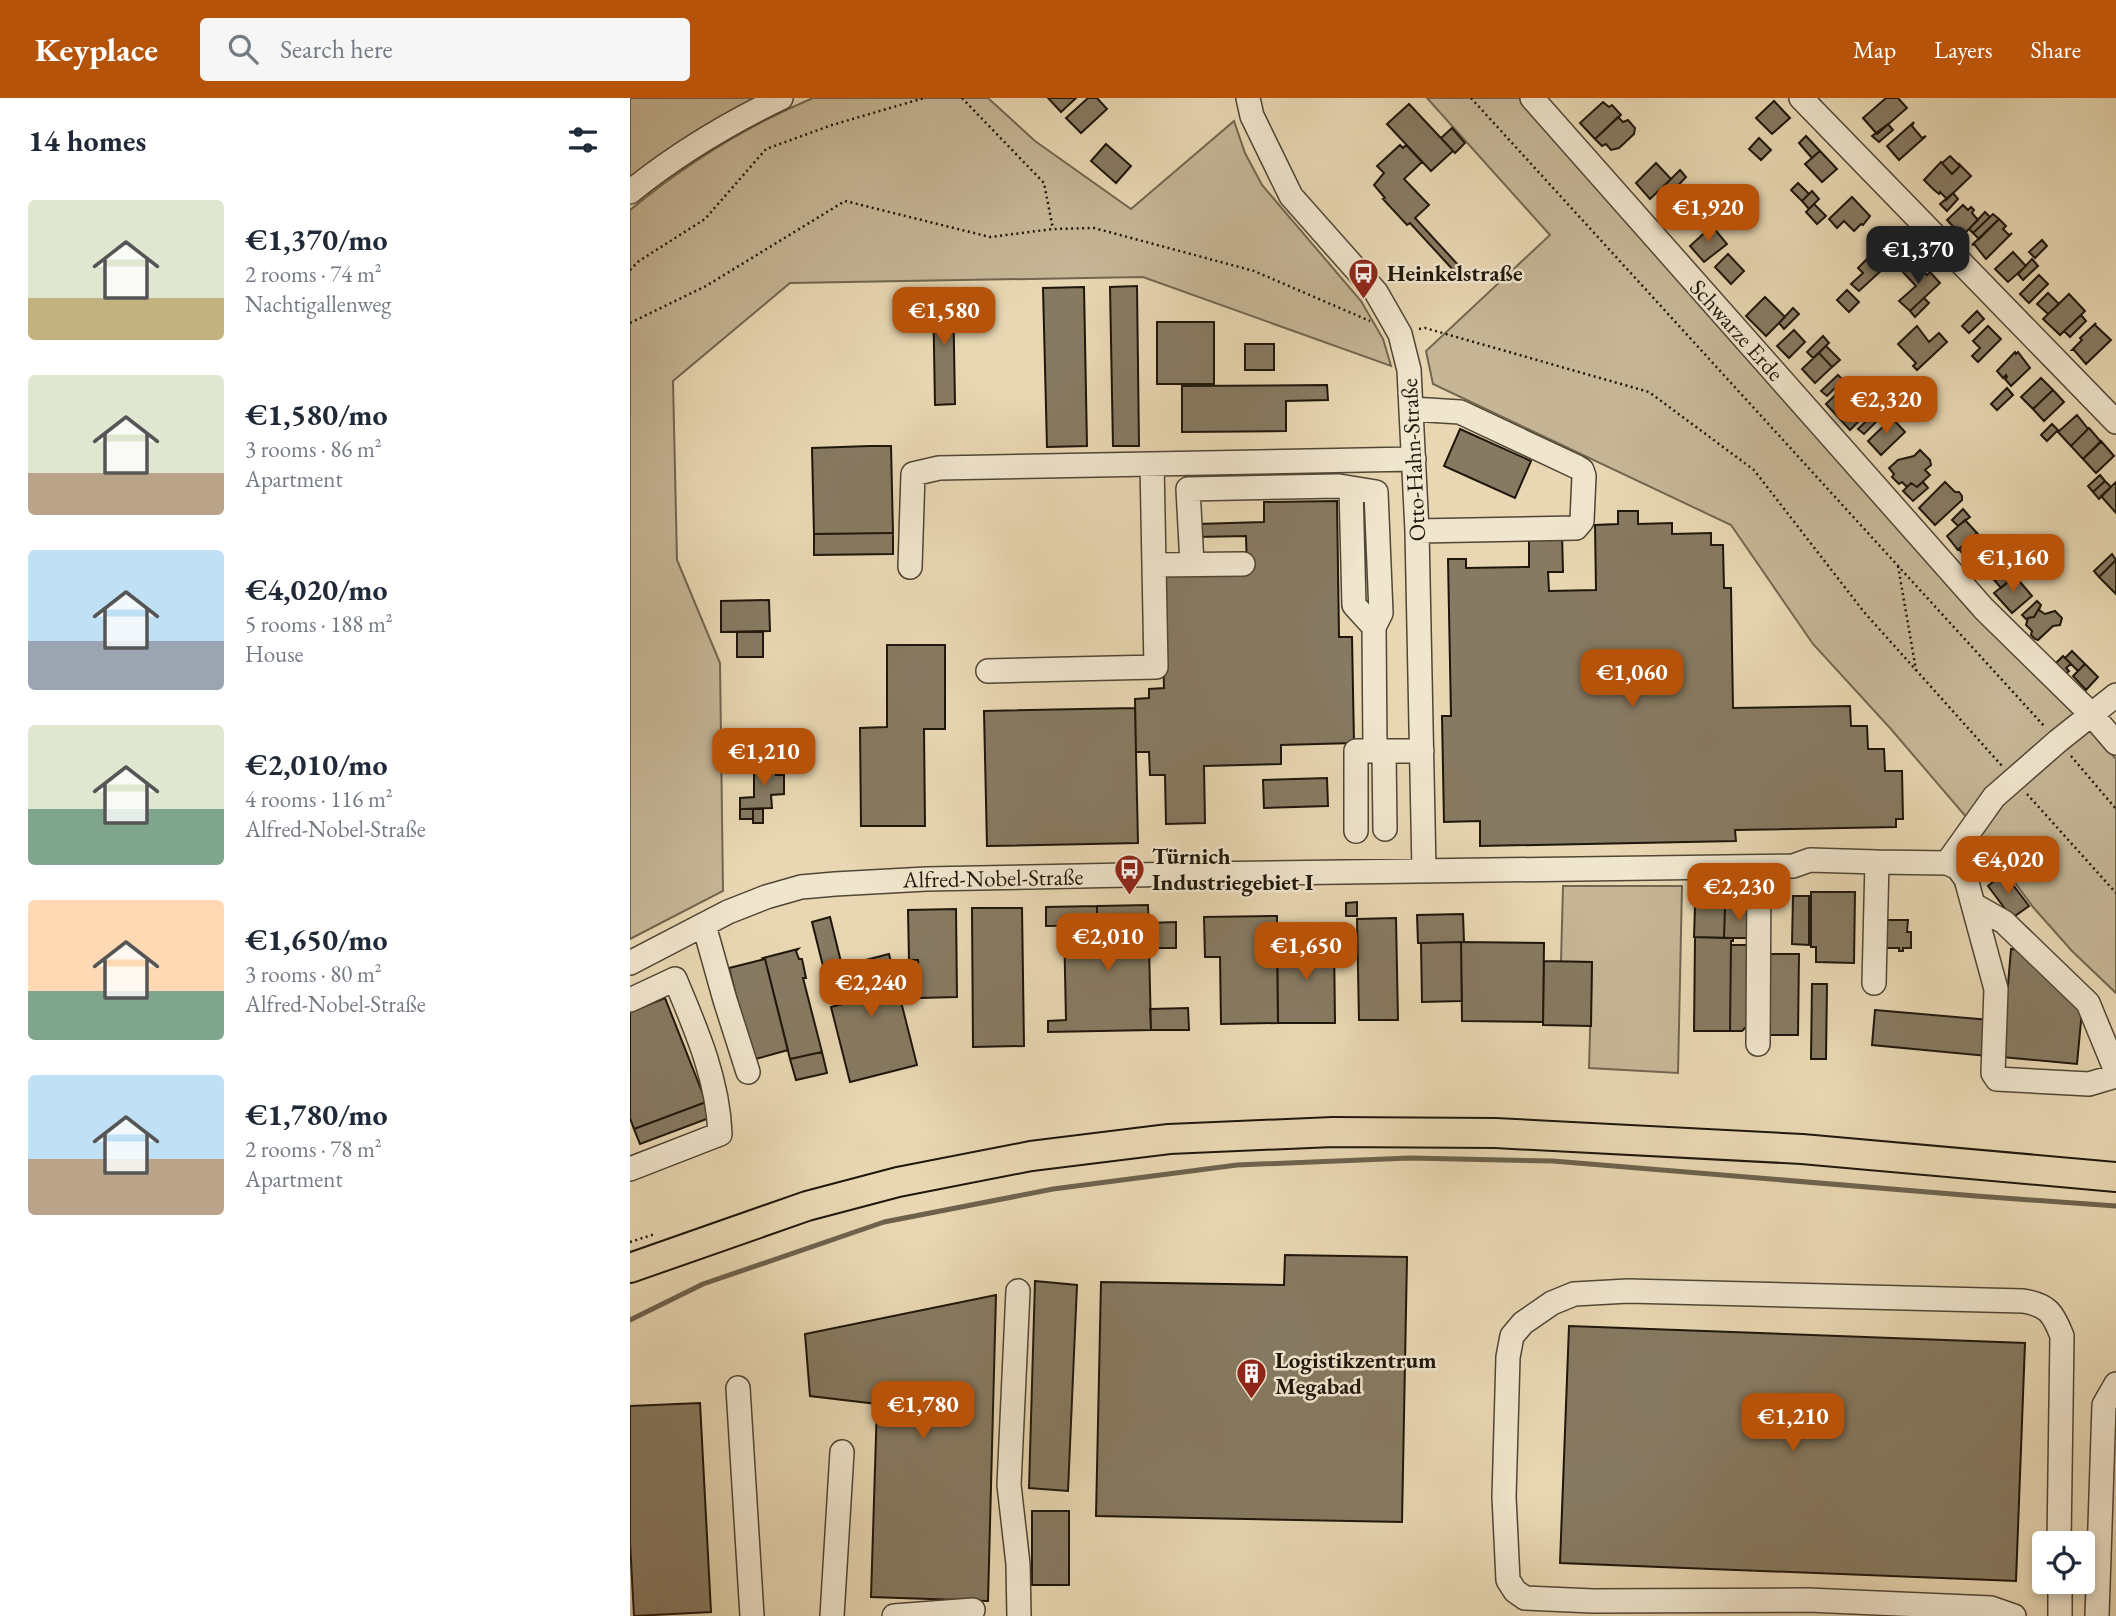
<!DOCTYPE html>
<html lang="en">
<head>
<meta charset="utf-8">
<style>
	body { margin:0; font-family:"EB Garamond",serif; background:#f6f6f7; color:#1f2937; height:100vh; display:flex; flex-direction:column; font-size:26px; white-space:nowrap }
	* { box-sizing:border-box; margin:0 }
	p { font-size:23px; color:#747a83 }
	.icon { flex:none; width:38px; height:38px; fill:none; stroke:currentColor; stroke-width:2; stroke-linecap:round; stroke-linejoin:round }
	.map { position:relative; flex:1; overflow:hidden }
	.sheet { display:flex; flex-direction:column; background:#fff; width:630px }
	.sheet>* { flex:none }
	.fabs { position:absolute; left:1402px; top:1433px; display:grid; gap:14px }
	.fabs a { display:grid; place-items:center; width:63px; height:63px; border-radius:7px; background:#fff; box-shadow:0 4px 10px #0003; font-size:35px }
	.price { position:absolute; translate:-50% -60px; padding:0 16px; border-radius:14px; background:#b45309; color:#fff; font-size:23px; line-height:46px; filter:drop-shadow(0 2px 4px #0008) }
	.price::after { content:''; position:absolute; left:50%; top:42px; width:21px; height:16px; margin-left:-10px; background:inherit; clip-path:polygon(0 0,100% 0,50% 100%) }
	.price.on { background:#222; color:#fff }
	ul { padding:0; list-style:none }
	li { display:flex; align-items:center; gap:21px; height:175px; padding:0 28px }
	li span { display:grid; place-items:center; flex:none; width:196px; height:140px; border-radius:7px; color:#555 }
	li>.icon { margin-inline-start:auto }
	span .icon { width:84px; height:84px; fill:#fffc; stroke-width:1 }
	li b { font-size:30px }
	h2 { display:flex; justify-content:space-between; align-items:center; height:84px; padding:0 28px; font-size:30px }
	header { display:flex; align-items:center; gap:42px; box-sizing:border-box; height:98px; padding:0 35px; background:#b45309; color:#fff }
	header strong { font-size:33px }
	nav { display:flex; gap:38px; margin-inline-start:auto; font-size:24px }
	.search { width:490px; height:63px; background:#f6f6f7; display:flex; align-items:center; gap:18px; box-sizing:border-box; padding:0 24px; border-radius:7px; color:#747a83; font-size:26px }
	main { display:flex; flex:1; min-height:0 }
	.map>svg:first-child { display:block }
</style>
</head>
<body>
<header>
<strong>Keyplace</strong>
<div class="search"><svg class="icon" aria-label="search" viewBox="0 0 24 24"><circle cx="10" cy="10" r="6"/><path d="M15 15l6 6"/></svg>Search here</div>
<nav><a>Map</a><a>Layers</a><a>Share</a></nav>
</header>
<main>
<section class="sheet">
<h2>14 homes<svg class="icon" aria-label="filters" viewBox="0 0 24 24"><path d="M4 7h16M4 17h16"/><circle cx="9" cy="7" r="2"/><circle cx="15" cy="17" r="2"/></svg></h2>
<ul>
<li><span style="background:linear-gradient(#dfe7d0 70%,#c2b280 0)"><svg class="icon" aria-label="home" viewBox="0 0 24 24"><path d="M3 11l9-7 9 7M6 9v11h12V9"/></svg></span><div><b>€1,370/mo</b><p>2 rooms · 74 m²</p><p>Nachtigallenweg</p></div></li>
<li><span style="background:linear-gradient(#dfe7d0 70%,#b9a48a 0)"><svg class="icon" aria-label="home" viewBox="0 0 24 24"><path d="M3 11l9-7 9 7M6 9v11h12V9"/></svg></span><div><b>€1,580/mo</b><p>3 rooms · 86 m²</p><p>Apartment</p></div></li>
<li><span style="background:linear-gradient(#bfe0f5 65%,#9aa5b1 0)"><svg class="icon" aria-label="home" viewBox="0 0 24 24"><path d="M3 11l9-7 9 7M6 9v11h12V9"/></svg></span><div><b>€4,020/mo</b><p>5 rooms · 188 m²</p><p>House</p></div></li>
<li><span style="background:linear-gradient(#dfe7d0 60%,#7fa58c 0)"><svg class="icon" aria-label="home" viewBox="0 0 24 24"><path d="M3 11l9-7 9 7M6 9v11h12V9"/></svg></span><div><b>€2,010/mo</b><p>4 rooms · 116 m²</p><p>Alfred-Nobel-Straße</p></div></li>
<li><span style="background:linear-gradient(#ffd9b3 65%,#7fa58c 0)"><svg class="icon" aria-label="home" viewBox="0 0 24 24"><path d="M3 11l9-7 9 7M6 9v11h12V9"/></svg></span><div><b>€1,650/mo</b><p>3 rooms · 80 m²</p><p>Alfred-Nobel-Straße</p></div></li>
<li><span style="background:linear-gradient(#bfe0f5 60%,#b9a48a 0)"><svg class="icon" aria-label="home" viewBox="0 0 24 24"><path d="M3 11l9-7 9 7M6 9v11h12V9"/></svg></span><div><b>€1,780/mo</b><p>2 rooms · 78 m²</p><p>Apartment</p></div></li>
</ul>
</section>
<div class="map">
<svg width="1486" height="1518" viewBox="0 0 1486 1518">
	<rect width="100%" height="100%" fill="#e8d7b2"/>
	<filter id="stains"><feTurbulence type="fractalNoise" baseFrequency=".00286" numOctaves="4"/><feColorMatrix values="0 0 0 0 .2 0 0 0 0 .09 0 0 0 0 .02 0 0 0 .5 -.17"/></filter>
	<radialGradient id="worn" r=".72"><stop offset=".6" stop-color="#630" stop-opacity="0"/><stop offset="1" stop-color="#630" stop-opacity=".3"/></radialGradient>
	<path fill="#c6b696" stroke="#726650" stroke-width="2" d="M0,0H130L67,32L0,82Z
		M183,0H358L405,43L501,111L604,23L615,55L632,87L731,203L753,241L761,268L513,179L160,185L43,283L47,462L90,565L93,793L0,841V112C56,66 116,28 183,0Z
		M797,0H889L1343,515L1444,616L1343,727L1260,630L1183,546L1101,427L803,286L796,253L920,137Z
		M1457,628L1486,661V895L1442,853L1403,809L1347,733L1375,696Z
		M933,788H1052L1048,975L959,970L962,864H931Z"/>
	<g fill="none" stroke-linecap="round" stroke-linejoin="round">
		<path stroke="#6e624d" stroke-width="5" d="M0,1222L73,1186L254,1124L423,1091L607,1067L780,1060L923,1063L1346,1098L1486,1108"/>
	</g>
	<path fill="#877a62" stroke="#1e160b" stroke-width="2" d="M418,0H446L431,14Z
		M458,0H467L477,11L451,35L436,20Z
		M1256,0H1268L1277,10L1247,36L1233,20Z
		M1144,3L1160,20L1142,36L1126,20Z
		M973,4L979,9L982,7L991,17L965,41L950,25Z
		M779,6L823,53L801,73L757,26Z
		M988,19L993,24L998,22L1005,30L1004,36L989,50L981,52L976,46L972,48L965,41Z
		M1284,24L1282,28L1292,40L1296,38L1269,62L1257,48Z
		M1258,26L1263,32L1249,44L1242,38Z
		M822,30L835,45L825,55L811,40Z
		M1176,38L1190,53L1182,60L1169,45Z
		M1129,40L1141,52L1131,62L1119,51Z
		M476,46L501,68L486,85L461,63Z
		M770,47L773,50L776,47L792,64L774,81L799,107L785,120L830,169L825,174L780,125L777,127L753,101L755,100L744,87L754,75L747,68Z
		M1190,53L1207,71L1192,84L1175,66Z
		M1320,58L1330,68L1322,76L1312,65Z
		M1311,64L1322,76L1330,68L1328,65L1341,78L1315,103L1316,100L1310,94L1309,96L1303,91L1294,82Z
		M1026,65L1041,81L1020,101L1006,85Z
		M1050,72L1056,79L1041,95L1034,88Z
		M1168,85L1179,96L1172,103L1161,92Z
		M1057,88L1075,105L1053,128L1035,111Z
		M1182,93L1189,101L1179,111L1172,103Z
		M1323,95L1328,101L1317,113L1310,106Z
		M1222,99L1240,118L1233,127L1231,126L1224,133L1214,123L1207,130L1199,121Z
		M1078,100L1087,108L1073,122L1066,114Z
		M1184,106L1196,118L1187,126L1176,114Z
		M1333,107L1338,112L1341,109L1344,112L1342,115L1348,122L1332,138L1317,122Z
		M1082,113L1091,122L1077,133L1070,125Z
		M1355,114L1360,119L1343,135L1339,131Z
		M1363,116L1369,121L1349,141L1343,135Z
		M1369,121L1376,128L1373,131L1379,137L1382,135L1356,161L1344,146L1342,147Z
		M1082,128L1097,146L1074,164L1060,148Z
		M1412,142L1417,148L1405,160L1399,154Z
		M1252,146L1265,160L1229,193L1221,186L1233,175L1228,170Z
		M1383,154L1396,168L1378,184L1365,171Z
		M1098,156L1114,173L1101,186L1085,169Z
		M1402,161L1408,168L1393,182L1388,176Z
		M1284,163L1297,177L1300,174L1310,185L1280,213L1269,203L1286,188L1272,173Z
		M1409,177L1418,186L1399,205L1390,196Z
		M507,188L509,348H483L480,189Z
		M454,189L457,348L417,349L413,190Z
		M303,192H323L325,306L305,307Z
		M1217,192L1229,204L1219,214L1207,202Z
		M1418,195L1429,206L1418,216L1407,206Z
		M1439,196L1455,213L1430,237L1413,221Z
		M1135,199L1155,219L1136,238L1116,218Z
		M1294,200L1299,205L1285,219L1280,213Z
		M1163,210L1169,216L1154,231L1149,225Z
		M1347,213L1354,221L1339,235L1332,228Z
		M1451,217L1456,223L1440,239L1434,233Z
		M527,224H584V286H527Z
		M1466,225L1465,227L1481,242L1456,266L1444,252H1442L1452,242L1450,240Z
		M1287,228L1299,244L1309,235L1317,244L1287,272L1283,268L1286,265L1268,246Z
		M1358,228L1371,241L1348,264L1342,258L1350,250L1343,243Z
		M1164,232L1175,244L1159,260L1147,248Z
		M1193,238L1199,245L1183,260L1177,254Z
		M615,246H644V272H615Z
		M1196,248L1210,262L1202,269L1189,255Z
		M1385,254L1386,256L1388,254L1400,270L1381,288L1375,281L1377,279L1376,277L1373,280L1367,273Z
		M1189,255L1202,269L1185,285L1172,271Z
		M1208,277L1213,282L1197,298L1191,293Z
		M1411,280L1423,292L1403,311L1391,299Z
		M1217,286L1229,299L1208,319L1196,306Z
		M697,287L698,302L656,303V333L552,334V288Z
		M1377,290L1383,297L1367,312L1361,306Z
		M1423,292L1434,304L1414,323L1403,311Z
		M1229,299L1241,311L1220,332L1208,319Z
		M1259,312L1266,319L1263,321L1262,320L1254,328L1248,322Z
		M1245,315L1250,320L1234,336L1228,331Z
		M1447,317L1458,331L1441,348L1428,334Z
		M1262,320L1275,334L1251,357L1238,343Z
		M1422,326L1428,332L1417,343L1411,337Z
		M1459,330L1471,344L1453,361L1441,348Z
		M830,331L901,363L885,400L814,368Z
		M1471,343L1484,358L1466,375L1453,361Z
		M240,348H261L263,435L184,436L182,350Z
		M1290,352L1300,362L1301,367L1295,372L1300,377L1287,389L1281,385L1277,389L1272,384L1269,386L1262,379L1264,376L1259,370L1268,362L1284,358Z
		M1470,377L1475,383L1463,394L1458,388Z
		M1475,383L1481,389L1469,401L1463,394Z
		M1293,384L1298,390L1283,403L1273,393L1281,385L1287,389Z
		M1315,384L1325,394H1329L1332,398V402L1305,427L1289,410Z
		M1486,384V415L1471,398Z
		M707,403L709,539H722L724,645L651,647V666L574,668L575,725L536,726L535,677H520L519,654H506L505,601L519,600V591L534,590L531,475L617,473L616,438L567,439V426L634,424V404Z
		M1333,411L1340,419L1328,428L1322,422Z
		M988,413H1008V426L1042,425V436L1081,435V447H1093L1094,490H1101L1103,610L1220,608L1221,628H1237L1238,651H1254L1255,673H1272L1273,721H1266V729L1105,732L1106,743L850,748V723L814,724L812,618H821L818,461H836V470L899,469V436H932L933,474H918L919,493L966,492L965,427L988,426Z
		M1335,422L1347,435L1328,452L1317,438Z
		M263,435V456L184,457V436Z
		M1347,435L1359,449L1340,466L1329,451Z
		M1359,449L1372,464L1353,480L1341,465Z
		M1482,456L1486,462L1469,479L1464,473Z
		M1378,457L1385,465L1365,483L1358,476Z
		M1486,462V496L1469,479Z
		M1385,465L1390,473L1371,490L1365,483Z
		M1385,478L1402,498L1382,515L1364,495Z
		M139,502L140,533L91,534V503Z
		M1407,503L1411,507L1404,519L1398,520L1397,522L1392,517Z
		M1411,507L1409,512L1415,516L1425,513L1432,520L1430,527L1423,528L1408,542L1405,541L1401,537L1402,533L1396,527L1398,520L1404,519Z
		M107,534H133V559H107Z
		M257,547H315V631H294L295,728H231L230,630L257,629Z
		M1442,553L1455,566L1448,573L1435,560Z
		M1433,558L1441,566L1436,570L1439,573L1432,580L1422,569Z
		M1455,566L1468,579L1456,592L1443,578Z
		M505,610L508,745L357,748L354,613Z
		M138,651H153L154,667L138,668Z
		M124,668H146V677H154V696L141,697L142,710L110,711V700L124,699Z
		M697,680L698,708L634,710L633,682Z
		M110,711H123V721H110Z
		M123,711H133V725H123Z
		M1374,775L1399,808L1382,820L1358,788Z
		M1181,794H1225L1224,865L1186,864V849H1181Z
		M1163,798H1179V847L1162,846Z
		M727,804V818H716V805Z
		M518,807L521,932L418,934V923L436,922L434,827H467V808Z
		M467,808V827L416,828V809Z
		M1065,808L1095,809L1094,840L1064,839Z
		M1095,809H1123V840H1094Z
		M342,810H392L394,948L343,949Z
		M326,811L327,899L289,900L288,862H279L278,812Z
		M833,816L834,844L788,845L787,817Z
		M647,818L648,925L591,926L590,859H575L574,819Z
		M200,819L212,868L194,872L182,824Z
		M766,820L768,922H729L727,821Z
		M1256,822H1278L1277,834H1281V850H1273V853H1269V850H1256Z
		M546,824V850H519V825Z
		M1065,839L1103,840V843H1101L1100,933H1064Z
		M704,843L705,925H648L647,844Z
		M831,844L832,903L792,904L791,845Z
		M831,844L914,845L913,924L832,923Z
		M1101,847H1122L1121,924L1112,933H1100Z
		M168,851L166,853L169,861H172L176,880H173L192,954L160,961L135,861L133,860Z
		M1381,851L1394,852L1452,912L1447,966L1372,959Z
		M259,856L287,967L220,984L201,909L213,906L207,882L196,885L193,873Z
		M1139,856H1169L1168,937H1138Z
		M135,861L158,952L122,962L99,870Z
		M914,863L962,864L961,928L913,927Z
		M1182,886H1197L1196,961H1181Z
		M35,900L76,1004L4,1031L0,1020V914Z
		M558,910L559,932H521L520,911Z
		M1245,912L1360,922L1357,958L1242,947Z
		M192,954L197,975L166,982L160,961Z
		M76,1004L82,1019L10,1046L4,1031Z
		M655,1157L777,1159L772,1424L466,1418L471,1184L654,1187Z
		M405,1183L447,1187L438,1393L399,1390Z
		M366,1197L358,1503L241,1499L247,1306L180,1298L175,1236Z
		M939,1228L1395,1245L1386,1483L930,1465Z
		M70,1305L81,1514L4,1518L0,1444V1308Z
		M402,1413H439V1487H402Z"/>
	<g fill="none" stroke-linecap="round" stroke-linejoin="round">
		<defs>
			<path id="minor" d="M618,0L622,18L661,98L746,194L770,236L779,272L787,433L794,773
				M902,0L1354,511L1462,617L1486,645
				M1171,0L1486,324
				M0,94C47,56 97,26 151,0
				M782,311L830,314L947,369L952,372L954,378L952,423L946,430L787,433
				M721,390L724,507L744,529
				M562,466L558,391L709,388L746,394L751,515L744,529L745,653
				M524,467L613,466
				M280,469L283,376L309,370L784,361
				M358,573L526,569L522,366
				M754,653L755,731
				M726,733V653H792
				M1247,764L1317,765L1328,770L1336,781L1366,891L1363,975L1367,981L1459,986L1486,978
				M1317,765L1364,699L1428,643L1486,597
				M1344,807L1374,824L1458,905L1486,973
				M74,827L95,902L118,974
				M0,865L98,814L136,799L171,789L205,786L296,781L498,777L1163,768L1180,762L1247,764L1244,885
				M0,902L45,881C66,931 88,981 90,1036L0,1071
				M1128,946L1129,769
				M388,1193L379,1387L388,1466L389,1518
				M108,1290L122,1518
				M202,1518L212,1354
				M264,1518L343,1512
				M1384,1518L1361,1510L1178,1502L963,1503L895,1500L885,1493L878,1482L874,1399L878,1259L882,1238L893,1225L922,1205L944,1196L998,1193L1393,1203C1418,1207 1423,1215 1432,1238L1429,1446
				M1430,1518V1484
				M1467,1518L1474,1307L1486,1286"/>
			<path id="major" d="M0,1170L177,1108L268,1084L401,1058L539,1041L703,1034L865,1035L1172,1051L1486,1079"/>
		</defs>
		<use href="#minor" stroke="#504635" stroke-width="26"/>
		<use href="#major" stroke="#1e160b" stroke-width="32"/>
		<path stroke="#1e160b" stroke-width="2.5" stroke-dasharray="2 3.5" stroke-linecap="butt" d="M332,0L414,85L423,131
			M841,0L1415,629
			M0,172L9,163L75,121L136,51L202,27L294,0
			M0,225L76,188L215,103L360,139L423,131L464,130L624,173L740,223
			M789,231L795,230L1019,294L1124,372L1234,514L1372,668
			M1268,468L1286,572
			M1441,658L1486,711
			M1397,696L1486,795
			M0,1144L25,1136"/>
		<use href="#minor" stroke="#f0e5cd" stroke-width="23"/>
		<use href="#major" stroke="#e8d7b2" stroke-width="28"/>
	</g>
	<defs>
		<symbol id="bus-pin" viewBox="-11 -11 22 30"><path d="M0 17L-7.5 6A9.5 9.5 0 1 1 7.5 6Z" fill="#8f2418" stroke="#f0e5cd"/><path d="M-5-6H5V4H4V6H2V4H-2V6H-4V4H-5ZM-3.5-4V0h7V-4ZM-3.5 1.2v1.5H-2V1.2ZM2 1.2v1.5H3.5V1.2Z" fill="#fff"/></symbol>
		<symbol id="building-pin" viewBox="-11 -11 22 30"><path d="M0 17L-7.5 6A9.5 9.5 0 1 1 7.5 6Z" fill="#8f2418" stroke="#f0e5cd"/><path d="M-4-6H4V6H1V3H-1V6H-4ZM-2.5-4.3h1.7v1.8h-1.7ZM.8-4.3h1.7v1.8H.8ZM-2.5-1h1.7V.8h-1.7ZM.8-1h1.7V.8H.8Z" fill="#fff"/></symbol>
	</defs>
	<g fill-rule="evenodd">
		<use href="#bus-pin" x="716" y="158" width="35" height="47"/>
		<use href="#bus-pin" x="482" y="754" width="35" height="47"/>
		<use href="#building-pin" x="604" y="1258" width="35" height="47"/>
	</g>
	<g text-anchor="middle" stroke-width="5" stroke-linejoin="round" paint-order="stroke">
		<g font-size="23" font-weight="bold" fill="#1e160b" stroke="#f0e5cd" text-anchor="start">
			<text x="757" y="183">Heinkelstraße</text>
			<text x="522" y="766">Türnich<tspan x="522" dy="26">Industriegebiet I</tspan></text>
			<text x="645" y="1270">Logistikzentrum<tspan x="645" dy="26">Megabad</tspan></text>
		</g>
		<g font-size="23" fill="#1e160b" stroke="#f0e5cd">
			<text transform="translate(1107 232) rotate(48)" y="8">Schwarze Erde</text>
			<text transform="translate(783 362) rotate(-93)" y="8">Otto-Hahn-Straße</text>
			<text transform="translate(363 780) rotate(-1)" y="8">Alfred-Nobel-Straße</text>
		</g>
	</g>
	<rect width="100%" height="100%" filter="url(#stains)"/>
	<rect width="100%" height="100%" fill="url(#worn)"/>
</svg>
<div class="fabs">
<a><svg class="icon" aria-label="locate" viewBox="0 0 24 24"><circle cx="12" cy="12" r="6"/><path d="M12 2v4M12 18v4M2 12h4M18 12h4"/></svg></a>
</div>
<b class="price" style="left:1078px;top:146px">€1,920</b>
<b class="price on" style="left:1288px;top:188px">€1,370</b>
<b class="price" style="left:314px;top:249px">€1,580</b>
<b class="price" style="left:1256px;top:338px">€2,320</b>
<b class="price" style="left:1383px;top:496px">€1,160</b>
<b class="price" style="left:1002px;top:611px">€1,060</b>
<b class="price" style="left:134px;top:690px">€1,210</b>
<b class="price" style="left:1378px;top:798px">€4,020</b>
<b class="price" style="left:1109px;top:825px">€2,230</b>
<b class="price" style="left:478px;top:875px">€2,010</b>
<b class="price" style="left:676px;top:884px">€1,650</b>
<b class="price" style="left:241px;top:921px">€2,240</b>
<b class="price" style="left:293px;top:1343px">€1,780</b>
<b class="price" style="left:1163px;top:1355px">€1,210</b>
</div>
</main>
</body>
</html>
